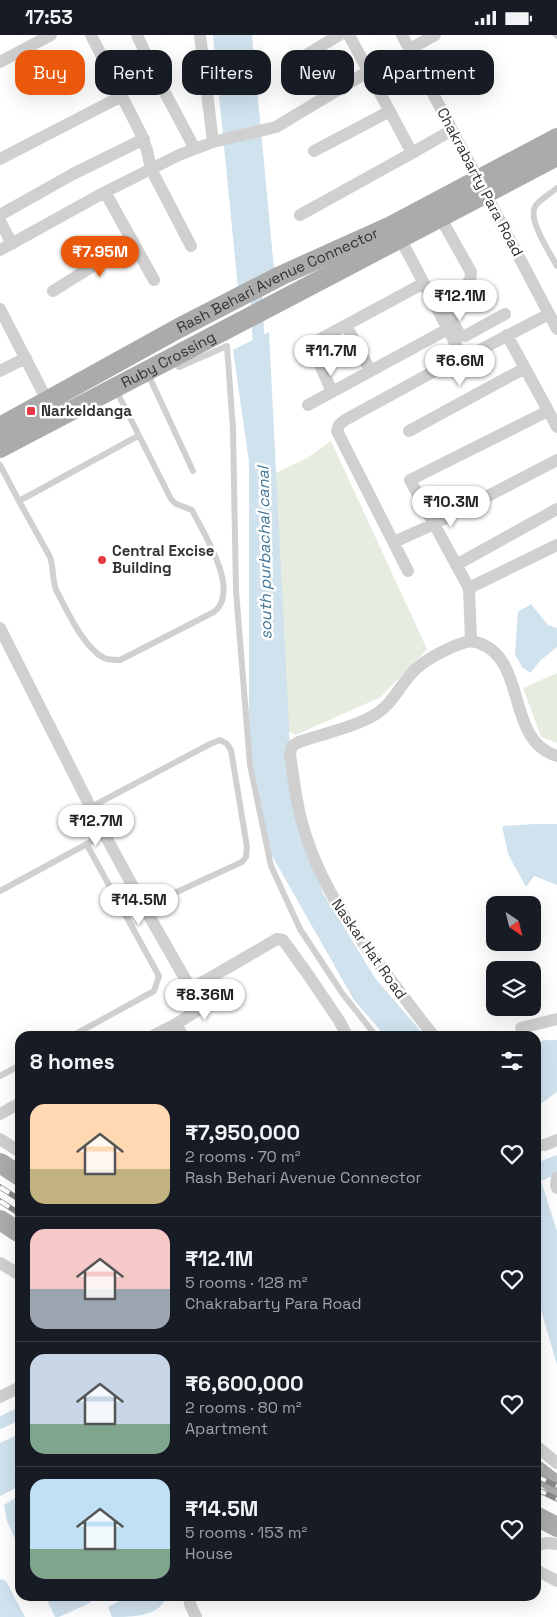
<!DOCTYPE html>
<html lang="en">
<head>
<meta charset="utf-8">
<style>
	body { margin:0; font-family:"Space Grotesk",sans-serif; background:#242831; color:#f1f3f6; height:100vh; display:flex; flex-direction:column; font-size:19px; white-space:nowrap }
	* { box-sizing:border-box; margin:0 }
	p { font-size:16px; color:#9ea1a6 }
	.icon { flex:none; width:28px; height:28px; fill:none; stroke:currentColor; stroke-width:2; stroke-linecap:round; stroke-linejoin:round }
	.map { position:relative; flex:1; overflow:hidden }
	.panel { position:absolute; left:15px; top:996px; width:526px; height:570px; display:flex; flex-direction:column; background:#171b24; border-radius:15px; box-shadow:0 5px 20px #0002 }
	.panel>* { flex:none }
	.top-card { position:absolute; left:15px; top:15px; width:528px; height:45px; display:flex; gap:10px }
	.needle { width:32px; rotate:145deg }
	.fabs { position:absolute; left:486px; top:861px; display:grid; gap:10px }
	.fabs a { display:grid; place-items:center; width:55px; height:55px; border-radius:10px; background:#171b24; box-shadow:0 5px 20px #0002; font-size:25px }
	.price { position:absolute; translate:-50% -42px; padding:0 11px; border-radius:18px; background:#fff; color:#222; font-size:16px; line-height:32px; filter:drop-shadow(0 1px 2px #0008) }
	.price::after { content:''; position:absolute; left:50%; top:30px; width:15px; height:11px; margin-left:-8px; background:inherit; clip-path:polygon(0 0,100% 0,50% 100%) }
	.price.selected { background:#ea580c; color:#fff }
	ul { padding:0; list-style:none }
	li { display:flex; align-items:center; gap:15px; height:125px; padding:0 15px }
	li+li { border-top:1px solid #363941 }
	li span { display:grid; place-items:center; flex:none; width:140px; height:100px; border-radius:15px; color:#555 }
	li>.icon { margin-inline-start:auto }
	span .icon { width:60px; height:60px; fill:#fffc; stroke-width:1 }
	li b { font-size:21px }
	h2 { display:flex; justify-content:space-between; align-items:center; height:60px; padding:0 15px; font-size:21px }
	.chip { padding:0 18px; border-radius:15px; background:#171b24; box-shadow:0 5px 20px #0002; font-size:18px; line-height:45px }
	.chip.selected { background:#ea580c; color:#fff }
	.status { display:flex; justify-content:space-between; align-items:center; height:35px; padding:0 25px; background:#171b24; direction:ltr }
	.status svg { height:14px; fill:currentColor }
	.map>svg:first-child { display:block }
</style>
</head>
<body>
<div class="status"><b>17:53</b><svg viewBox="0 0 49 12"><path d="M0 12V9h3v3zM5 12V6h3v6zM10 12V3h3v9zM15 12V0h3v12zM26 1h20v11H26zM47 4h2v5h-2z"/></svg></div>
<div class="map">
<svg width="557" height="1582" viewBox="0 0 557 1582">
	<rect width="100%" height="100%" fill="#fff"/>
	<path fill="#e6ecdf" d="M331,406L427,614L381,662L296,700L267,686L261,445L307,423Z
		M557,638V708L541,702L523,653Z"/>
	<path fill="#cfe2ee" d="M213,0H252L274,234L238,253Z
		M269,297L293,771L323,858L375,943L425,1001H385L354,965L271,819L249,710V427L233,315Z
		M531,569L548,590L557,593V612L541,625L530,638L522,632L515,619L518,577Z
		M535,789H557V850L534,841L526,852L508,819L502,791Z
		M546,1005H557V1057L536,1072V1007Z
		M557,1120V1139L541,1146L557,1196V1330L536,1258V1128Z
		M19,1399L20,1451L0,1461V1408Z
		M20,1460V1515L7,1486L4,1470Z
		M1,1544L6,1546L25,1582H0V1545Z
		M45,1561H93L90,1568L59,1582H55Z
		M129,1561H162L164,1567C154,1582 129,1582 112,1582L108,1572Z"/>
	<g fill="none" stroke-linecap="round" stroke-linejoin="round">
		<path stroke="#cfe2ee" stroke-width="12" d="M256,248L259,318
			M0,1388L20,1378"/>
		<path stroke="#d0d0d0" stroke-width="6" d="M556,0L557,1
			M557,153C551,158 541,164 536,170C526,183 550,218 557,231
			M172,326L179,332L227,311L233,394L236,556L250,730L271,831L300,894L342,958L376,1001
			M147,337L193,436
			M0,430L19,466L50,522C54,533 52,544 56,555C67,575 83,612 104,623C108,625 115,625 120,625L214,577C241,556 204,499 192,475L176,469L171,464L116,355
			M19,466L138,401
			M91,772L210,709L220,705L227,709L231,715L247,812L246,822L242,827L144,872
			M0,856L96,804L100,798L99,793
			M72,1001L154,956L159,941L87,810
			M0,1041L20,1030"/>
		<path stroke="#d0d0d0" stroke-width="12" d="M91,0L140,97L147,115L151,134L191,211
			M137,0L155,39L195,114
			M200,0L213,107
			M349,0L412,118L452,95
			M402,0L557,294
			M410,14L435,0
			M0,27L51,0
			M293,28L339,0
			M314,116L390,76
			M0,124L122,61
			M105,157L154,245
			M0,180L73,139L144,104
			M300,180L412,118
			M440,182L471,237C472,251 457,257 446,263L444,270L460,300L465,301L505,279
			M0,186L12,209
			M400,203L462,321L470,320L549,279
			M0,215L105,157L179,120L213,107L276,92L369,36
			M53,256L133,206
			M0,274L50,371
			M346,290L370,335
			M507,300L557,392
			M0,336L26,323
			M332,357L311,309L424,248
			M308,370L448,294
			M409,396L525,333
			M394,507L434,489L557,425
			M456,530L557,474
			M408,536L337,396L339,390L345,385L462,321
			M469,553L557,510
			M0,593L99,789L144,872L199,968L198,975L176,989L152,1001
			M471,606L469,553L410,445L548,376
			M191,954L277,904L283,905L309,941L340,987L347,1001
			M176,989L183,1001
			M521,993L557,984
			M434,1001C418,982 403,961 388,941C354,898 323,854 306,801C297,774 294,747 290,719L292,711L299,707C322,699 351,693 371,682C394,670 399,649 417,633C427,624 439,618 450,613C459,609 469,604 479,608C528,625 505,705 557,721
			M0,1079L20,1068
			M0,1104L20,1117
			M536,1110H545L557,1105
			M557,1143L556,1150L557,1153
			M0,1228L20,1240
			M0,1362L20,1352
			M536,1411L557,1428
			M536,1510L548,1508L557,1509
			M536,1535L557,1546
			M189,1561L190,1569L196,1582"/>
		<g stroke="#ababab" stroke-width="20">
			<path id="s1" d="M0,392L179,293L280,241L391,191L557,103"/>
			<path id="s2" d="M0,413L557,121"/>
			<path d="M0,1128L20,1141"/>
			<path d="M0,1185L20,1198"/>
			<path d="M536,1435L557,1451"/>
			<path d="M536,1481L557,1492"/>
		</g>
		<defs>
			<path id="rail" d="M0,1152L20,1165
				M0,1166L20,1179
				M536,1441L557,1451
				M536,1454L557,1464"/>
		</defs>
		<use href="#rail" stroke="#888" stroke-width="5.5"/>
		<use href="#rail" stroke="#fff" stroke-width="4" stroke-dasharray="11" stroke-linecap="butt"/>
	</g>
	<g fill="#e63946" stroke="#fff" stroke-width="2">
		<rect x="26" y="371" width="10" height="10" rx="2.5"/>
		<circle cx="102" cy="525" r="5"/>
	</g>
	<g text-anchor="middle" stroke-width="5" stroke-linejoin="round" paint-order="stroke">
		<g font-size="15" fill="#333" stroke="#fff">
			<text transform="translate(480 147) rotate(62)" y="5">Chakrabarty Para Road</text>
			<text dy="5" stroke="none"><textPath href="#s1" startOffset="314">Rash Behari Avenue Connector</textPath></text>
			<text dy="5" stroke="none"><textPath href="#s2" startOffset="190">Ruby Crossing</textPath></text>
			<text transform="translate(369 914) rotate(55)" y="5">Naskar Hat Road</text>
		</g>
		<g font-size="15" font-weight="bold" fill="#333" stroke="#fff" text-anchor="start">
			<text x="41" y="381">Narkeldanga</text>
			<text x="112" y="521">Central Excise<tspan x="112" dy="17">Building</tspan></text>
		</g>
		<g font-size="16" font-style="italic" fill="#3f7597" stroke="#fff">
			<text transform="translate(264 518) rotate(-91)" y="6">south purbachal canal</text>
		</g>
	</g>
</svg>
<div class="fabs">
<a><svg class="needle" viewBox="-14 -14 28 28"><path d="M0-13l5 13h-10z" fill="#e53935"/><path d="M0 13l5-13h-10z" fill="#9ea1a6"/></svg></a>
<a><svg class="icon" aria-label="layers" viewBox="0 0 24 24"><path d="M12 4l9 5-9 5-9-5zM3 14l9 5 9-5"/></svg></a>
</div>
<b class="price selected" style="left:100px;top:243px">₹7.95M</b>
<b class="price" style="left:460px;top:287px">₹12.1M</b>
<b class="price" style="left:331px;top:342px">₹11.7M</b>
<b class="price" style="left:460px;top:352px">₹6.6M</b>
<b class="price" style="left:451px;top:493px">₹10.3M</b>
<b class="price" style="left:96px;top:812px">₹12.7M</b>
<b class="price" style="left:139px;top:891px">₹14.5M</b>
<b class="price" style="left:205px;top:986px">₹8.36M</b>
<div class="top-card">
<a class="chip selected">Buy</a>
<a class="chip">Rent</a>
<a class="chip">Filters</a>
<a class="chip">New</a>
<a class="chip">Apartment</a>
</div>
<section class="panel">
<h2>8 homes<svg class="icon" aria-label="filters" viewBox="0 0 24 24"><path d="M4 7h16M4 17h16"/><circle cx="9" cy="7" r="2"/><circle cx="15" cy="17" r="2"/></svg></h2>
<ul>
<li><span style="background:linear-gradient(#ffd9b3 65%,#c2b280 0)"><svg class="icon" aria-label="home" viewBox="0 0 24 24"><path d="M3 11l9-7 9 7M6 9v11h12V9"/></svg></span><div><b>₹7,950,000</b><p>2 rooms · 70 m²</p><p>Rash Behari Avenue Connector</p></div><svg class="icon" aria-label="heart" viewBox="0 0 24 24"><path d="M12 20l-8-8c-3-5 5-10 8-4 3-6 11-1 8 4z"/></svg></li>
<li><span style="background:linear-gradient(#f6c9c9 60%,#9aa5b1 0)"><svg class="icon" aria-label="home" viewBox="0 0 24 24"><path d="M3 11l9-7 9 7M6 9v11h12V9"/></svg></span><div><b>₹12.1M</b><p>5 rooms · 128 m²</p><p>Chakrabarty Para Road</p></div><svg class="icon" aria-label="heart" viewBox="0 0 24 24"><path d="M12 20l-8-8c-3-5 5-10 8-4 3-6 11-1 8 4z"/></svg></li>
<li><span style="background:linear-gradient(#c9d6e8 70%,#7fa58c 0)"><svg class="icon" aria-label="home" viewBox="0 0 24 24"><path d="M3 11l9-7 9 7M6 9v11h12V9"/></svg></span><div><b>₹6,600,000</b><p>2 rooms · 80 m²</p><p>Apartment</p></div><svg class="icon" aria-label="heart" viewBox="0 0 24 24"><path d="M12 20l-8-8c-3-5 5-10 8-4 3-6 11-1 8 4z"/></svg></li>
<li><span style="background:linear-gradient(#bfe0f5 70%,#7fa58c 0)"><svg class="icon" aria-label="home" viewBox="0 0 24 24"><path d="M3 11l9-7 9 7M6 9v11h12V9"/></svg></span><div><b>₹14.5M</b><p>5 rooms · 153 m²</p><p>House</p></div><svg class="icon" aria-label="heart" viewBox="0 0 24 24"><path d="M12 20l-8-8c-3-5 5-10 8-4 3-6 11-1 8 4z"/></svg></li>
</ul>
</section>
</div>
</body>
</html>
